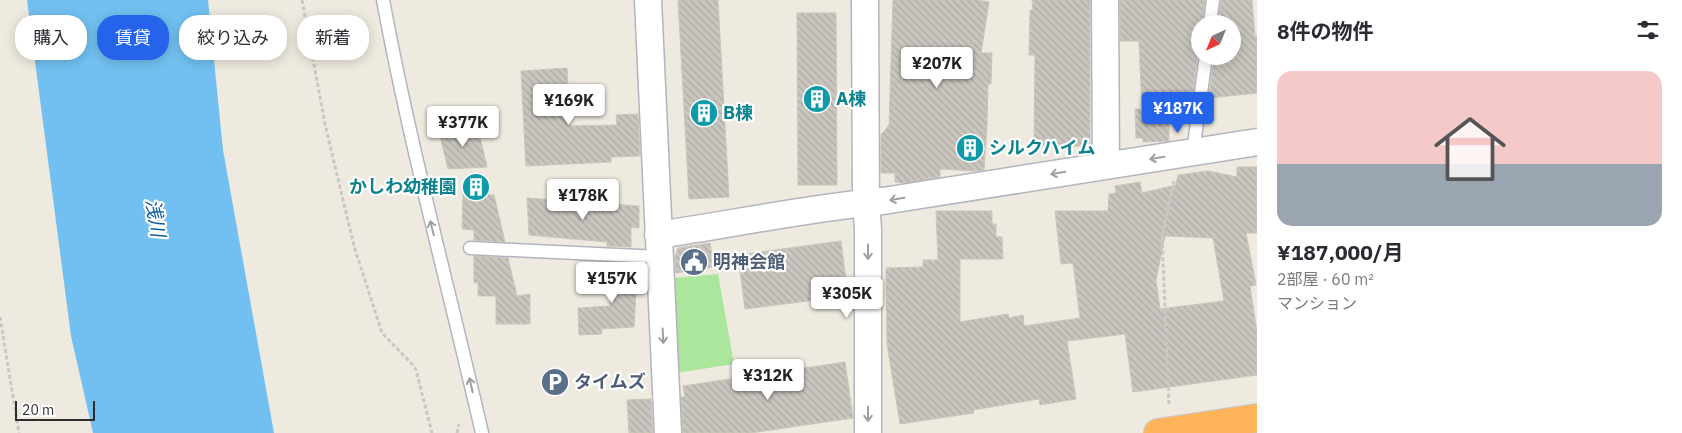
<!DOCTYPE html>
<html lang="ja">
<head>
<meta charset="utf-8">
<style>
	body { margin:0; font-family:"IBM Plex Sans","Noto Sans JP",sans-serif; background:#f7f7f7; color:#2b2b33; height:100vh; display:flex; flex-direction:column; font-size:19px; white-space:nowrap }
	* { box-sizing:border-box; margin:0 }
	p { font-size:16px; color:#7c7c81 }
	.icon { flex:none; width:28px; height:28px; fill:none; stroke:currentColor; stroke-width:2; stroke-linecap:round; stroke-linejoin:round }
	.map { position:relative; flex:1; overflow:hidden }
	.panel { display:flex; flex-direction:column; background:#fff; width:425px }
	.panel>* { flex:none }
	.top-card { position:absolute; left:15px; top:15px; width:475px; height:45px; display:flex; gap:10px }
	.needle { width:32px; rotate:223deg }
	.controls { position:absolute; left:1191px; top:15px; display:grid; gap:10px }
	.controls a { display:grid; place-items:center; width:50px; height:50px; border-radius:50%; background:#fff; box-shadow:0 2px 12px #0003; font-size:25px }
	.scale { position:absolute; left:15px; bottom:12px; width:80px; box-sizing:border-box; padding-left:5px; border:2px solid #2d2d2d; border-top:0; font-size:14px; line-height:18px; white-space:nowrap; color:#2d2d2d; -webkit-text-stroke:4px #fff; paint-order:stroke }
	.price { position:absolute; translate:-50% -42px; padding:0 11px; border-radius:5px; background:#fff; color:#222; font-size:16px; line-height:32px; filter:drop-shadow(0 1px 2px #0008) }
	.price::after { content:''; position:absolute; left:50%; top:30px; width:15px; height:11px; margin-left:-8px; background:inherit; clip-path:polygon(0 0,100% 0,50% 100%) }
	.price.active { background:#2563eb; color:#fff }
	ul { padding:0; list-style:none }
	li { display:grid; align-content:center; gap:10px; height:265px; padding:0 20px }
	li span { display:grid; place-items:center; height:155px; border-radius:15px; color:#555 }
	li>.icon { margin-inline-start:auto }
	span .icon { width:90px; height:90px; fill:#fffc; stroke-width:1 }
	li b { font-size:21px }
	h2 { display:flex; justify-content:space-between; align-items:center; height:60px; padding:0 20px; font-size:21px }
	.pill { padding:0 18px; border-radius:20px; background:#fff; box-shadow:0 2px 12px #0003; font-size:18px; line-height:45px }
	.pill.active { background:#2563eb; color:#fff }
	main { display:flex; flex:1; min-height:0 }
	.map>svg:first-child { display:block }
</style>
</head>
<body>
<main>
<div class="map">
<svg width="1257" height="433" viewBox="0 0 1257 433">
	<defs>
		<pattern id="building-back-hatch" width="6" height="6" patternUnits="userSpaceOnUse" patternTransform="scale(1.25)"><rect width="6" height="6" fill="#cac6bf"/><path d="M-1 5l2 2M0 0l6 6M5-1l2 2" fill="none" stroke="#aeaaa4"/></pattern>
	</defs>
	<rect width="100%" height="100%" fill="#eeeadf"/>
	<path fill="#ace59c" d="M718,274L734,364L676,373L674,278Z"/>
	<path fill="#72c0f1" d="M27,0H208L223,150L274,433H93L71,336Z"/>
	<path fill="url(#building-back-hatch)" stroke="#cac6b9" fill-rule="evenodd" d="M678,0H718L729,197L689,199Z
		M893,0H976L989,2L981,53H992L991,84H988L987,125L984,170L976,171L940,169V177L904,183L895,182V173H881V135L889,125Z
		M1032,0H1090V146H1038V144H1034L1035,55H1029L1030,10H1033Z
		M1120,0H1205L1202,24H1200V51L1198,55L1192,99L1182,100V104H1169V141L1143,142V138H1136L1135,109H1142L1139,41H1120Z
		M1221,0H1252L1255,36H1257V93L1209,98L1214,56H1232V24H1218Z
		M797,13H836L837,185H798Z
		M567,68L570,126L617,125L616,115L638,114L640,156L611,157V162L526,166L521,71Z
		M477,124L487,167L448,169L439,132Z
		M1237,167H1257V233H1246L1256,285L1250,286L1257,332V375L1133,392L1125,334L1067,341L1076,399L1040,405L1039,399L973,410L974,413L900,424L887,344L886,268L923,267V260H938L936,211H992V224H996V237H1002L1003,259H960V322L1008,314L1009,318L1023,315L1024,326L1080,318L1073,263L1061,264L1055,211H1108L1109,194L1116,193L1115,186L1140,182L1142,193L1176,185L1178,175L1208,171L1237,177ZM1165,236L1213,238L1224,301L1160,309L1156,280Z
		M463,193L494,195L505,242L474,240V230L462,229Z
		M527,198L639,206V228L631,227V247L607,246V242L529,235Z
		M841,241L848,296L745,309L738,255Z
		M710,243L714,267L676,273L675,257L678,248Z
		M474,256L508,258L517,296L530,294V324H496V296H478V282L474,283Z
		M608,263L630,264V274H637L634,327L601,329L602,334L579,335L578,308L610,306Z
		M845,362L853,418L751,433H683L681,397H685L683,386Z
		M651,399L653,433H629L627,400Z"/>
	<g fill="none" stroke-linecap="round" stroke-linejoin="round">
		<defs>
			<path id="lane" d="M383,0C410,146 449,289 482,433
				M1210,24L1213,0
				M1193,152L1206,56
				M470,248L660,257"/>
			<path id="street" d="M648,0L668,433
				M865,0L866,203L868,229V433
				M1105,0L1106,166
				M658,235C733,224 808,208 883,201L1257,142"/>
			<path id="highway" d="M1158,433L1257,418"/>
		</defs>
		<use href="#lane" stroke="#b3b4c0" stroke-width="15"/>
		<use href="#street" stroke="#b3b4c0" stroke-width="29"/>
		<use href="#highway" stroke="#c8c8c8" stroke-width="30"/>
		<path stroke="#c8c8c8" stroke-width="3" stroke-dasharray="4 2.5" stroke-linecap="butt" d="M302,0L325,124L354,246L382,333L412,364L416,370L432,433
			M0,317L19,433
			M1169,404L1162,237L1174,181
			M457,433L459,424"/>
		<use href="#lane" stroke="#fff" stroke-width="12"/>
		<use href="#street" stroke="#fff" stroke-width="26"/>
		<use href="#highway" stroke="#ffb45a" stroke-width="28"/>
	</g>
	<defs><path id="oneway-shaft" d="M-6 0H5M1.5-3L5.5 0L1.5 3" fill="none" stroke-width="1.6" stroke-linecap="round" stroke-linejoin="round" transform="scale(1.25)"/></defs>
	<g stroke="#a0a0a0">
		<use href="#oneway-shaft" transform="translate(1157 158) rotate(171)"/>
		<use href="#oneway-shaft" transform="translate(1058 173) rotate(171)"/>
		<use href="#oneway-shaft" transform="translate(897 199) rotate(171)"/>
		<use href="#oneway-shaft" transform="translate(432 228) rotate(-104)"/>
		<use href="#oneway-shaft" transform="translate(868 252) rotate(90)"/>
		<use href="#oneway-shaft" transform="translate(663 336) rotate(87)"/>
		<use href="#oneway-shaft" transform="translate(471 385) rotate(-103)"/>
		<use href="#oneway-shaft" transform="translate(868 414) rotate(90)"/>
	</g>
	<defs>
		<symbol id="building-disc" viewBox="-11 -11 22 22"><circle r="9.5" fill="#0f9aa8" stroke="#fff"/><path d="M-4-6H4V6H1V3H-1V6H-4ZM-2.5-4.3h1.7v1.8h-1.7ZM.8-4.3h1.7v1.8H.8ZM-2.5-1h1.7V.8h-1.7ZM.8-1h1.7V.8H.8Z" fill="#fff"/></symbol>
		<symbol id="civic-disc" viewBox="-11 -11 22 22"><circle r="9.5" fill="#5c6f8a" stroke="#fff"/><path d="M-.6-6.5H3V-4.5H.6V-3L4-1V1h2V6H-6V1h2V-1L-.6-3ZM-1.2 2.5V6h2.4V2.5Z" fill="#fff"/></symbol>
		<symbol id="parking-disc" viewBox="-11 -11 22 22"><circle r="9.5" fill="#5c6f8a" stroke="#fff"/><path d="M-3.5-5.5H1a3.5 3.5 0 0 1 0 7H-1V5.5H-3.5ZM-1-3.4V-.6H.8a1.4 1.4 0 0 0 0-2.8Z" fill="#fff"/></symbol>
	</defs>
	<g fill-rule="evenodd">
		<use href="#building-disc" x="801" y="83" width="32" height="32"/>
		<use href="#building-disc" x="688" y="97" width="32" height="32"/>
		<use href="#building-disc" x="954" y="132" width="32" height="32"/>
		<use href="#building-disc" x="460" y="171" width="32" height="32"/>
		<use href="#civic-disc" x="678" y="246" width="32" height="32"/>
		<use href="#parking-disc" x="539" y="366" width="32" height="32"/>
	</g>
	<g text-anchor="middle" stroke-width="4.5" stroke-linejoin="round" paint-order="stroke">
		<g font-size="18" font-weight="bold" fill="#0d838f" stroke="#fff" text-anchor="start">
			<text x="836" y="105">A棟</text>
			<text x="723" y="119">B棟</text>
			<text x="989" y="154">シルクハイム</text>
			<text x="457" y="193" text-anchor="end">かしわ幼稚園</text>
		</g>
		<g font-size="18" font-weight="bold" fill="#4e5e75" stroke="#fff" text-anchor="start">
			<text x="713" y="268">明神会館</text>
			<text x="574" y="388">タイムズ</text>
		</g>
		<g font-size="19" font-style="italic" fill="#0c5da2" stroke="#fff">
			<text transform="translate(156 218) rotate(81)" y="7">浅川</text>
		</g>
	</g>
</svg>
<div class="controls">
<a><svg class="needle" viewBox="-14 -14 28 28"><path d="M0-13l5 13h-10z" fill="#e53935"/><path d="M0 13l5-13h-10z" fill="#7c7c81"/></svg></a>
</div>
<div class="scale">20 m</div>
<b class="price" style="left:937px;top:89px">¥207K</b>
<b class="price" style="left:569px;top:126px">¥169K</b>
<b class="price active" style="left:1178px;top:134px">¥187K</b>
<b class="price" style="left:463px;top:148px">¥377K</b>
<b class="price" style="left:583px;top:221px">¥178K</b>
<b class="price" style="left:612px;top:304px">¥157K</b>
<b class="price" style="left:847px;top:319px">¥305K</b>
<b class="price" style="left:768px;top:401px">¥312K</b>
<div class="top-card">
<a class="pill">購入</a>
<a class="pill active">賃貸</a>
<a class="pill">絞り込み</a>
<a class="pill">新着</a>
</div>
</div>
<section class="panel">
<h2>8件の物件<svg class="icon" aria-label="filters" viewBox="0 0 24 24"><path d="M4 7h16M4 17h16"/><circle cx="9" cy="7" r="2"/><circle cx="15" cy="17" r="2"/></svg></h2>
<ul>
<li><span style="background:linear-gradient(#f6c9c9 60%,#9aa5b1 0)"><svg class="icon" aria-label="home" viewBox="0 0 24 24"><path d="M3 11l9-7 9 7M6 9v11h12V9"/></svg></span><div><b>¥187,000/月</b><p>2部屋 · 60 m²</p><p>マンション</p></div></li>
</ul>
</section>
</main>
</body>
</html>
